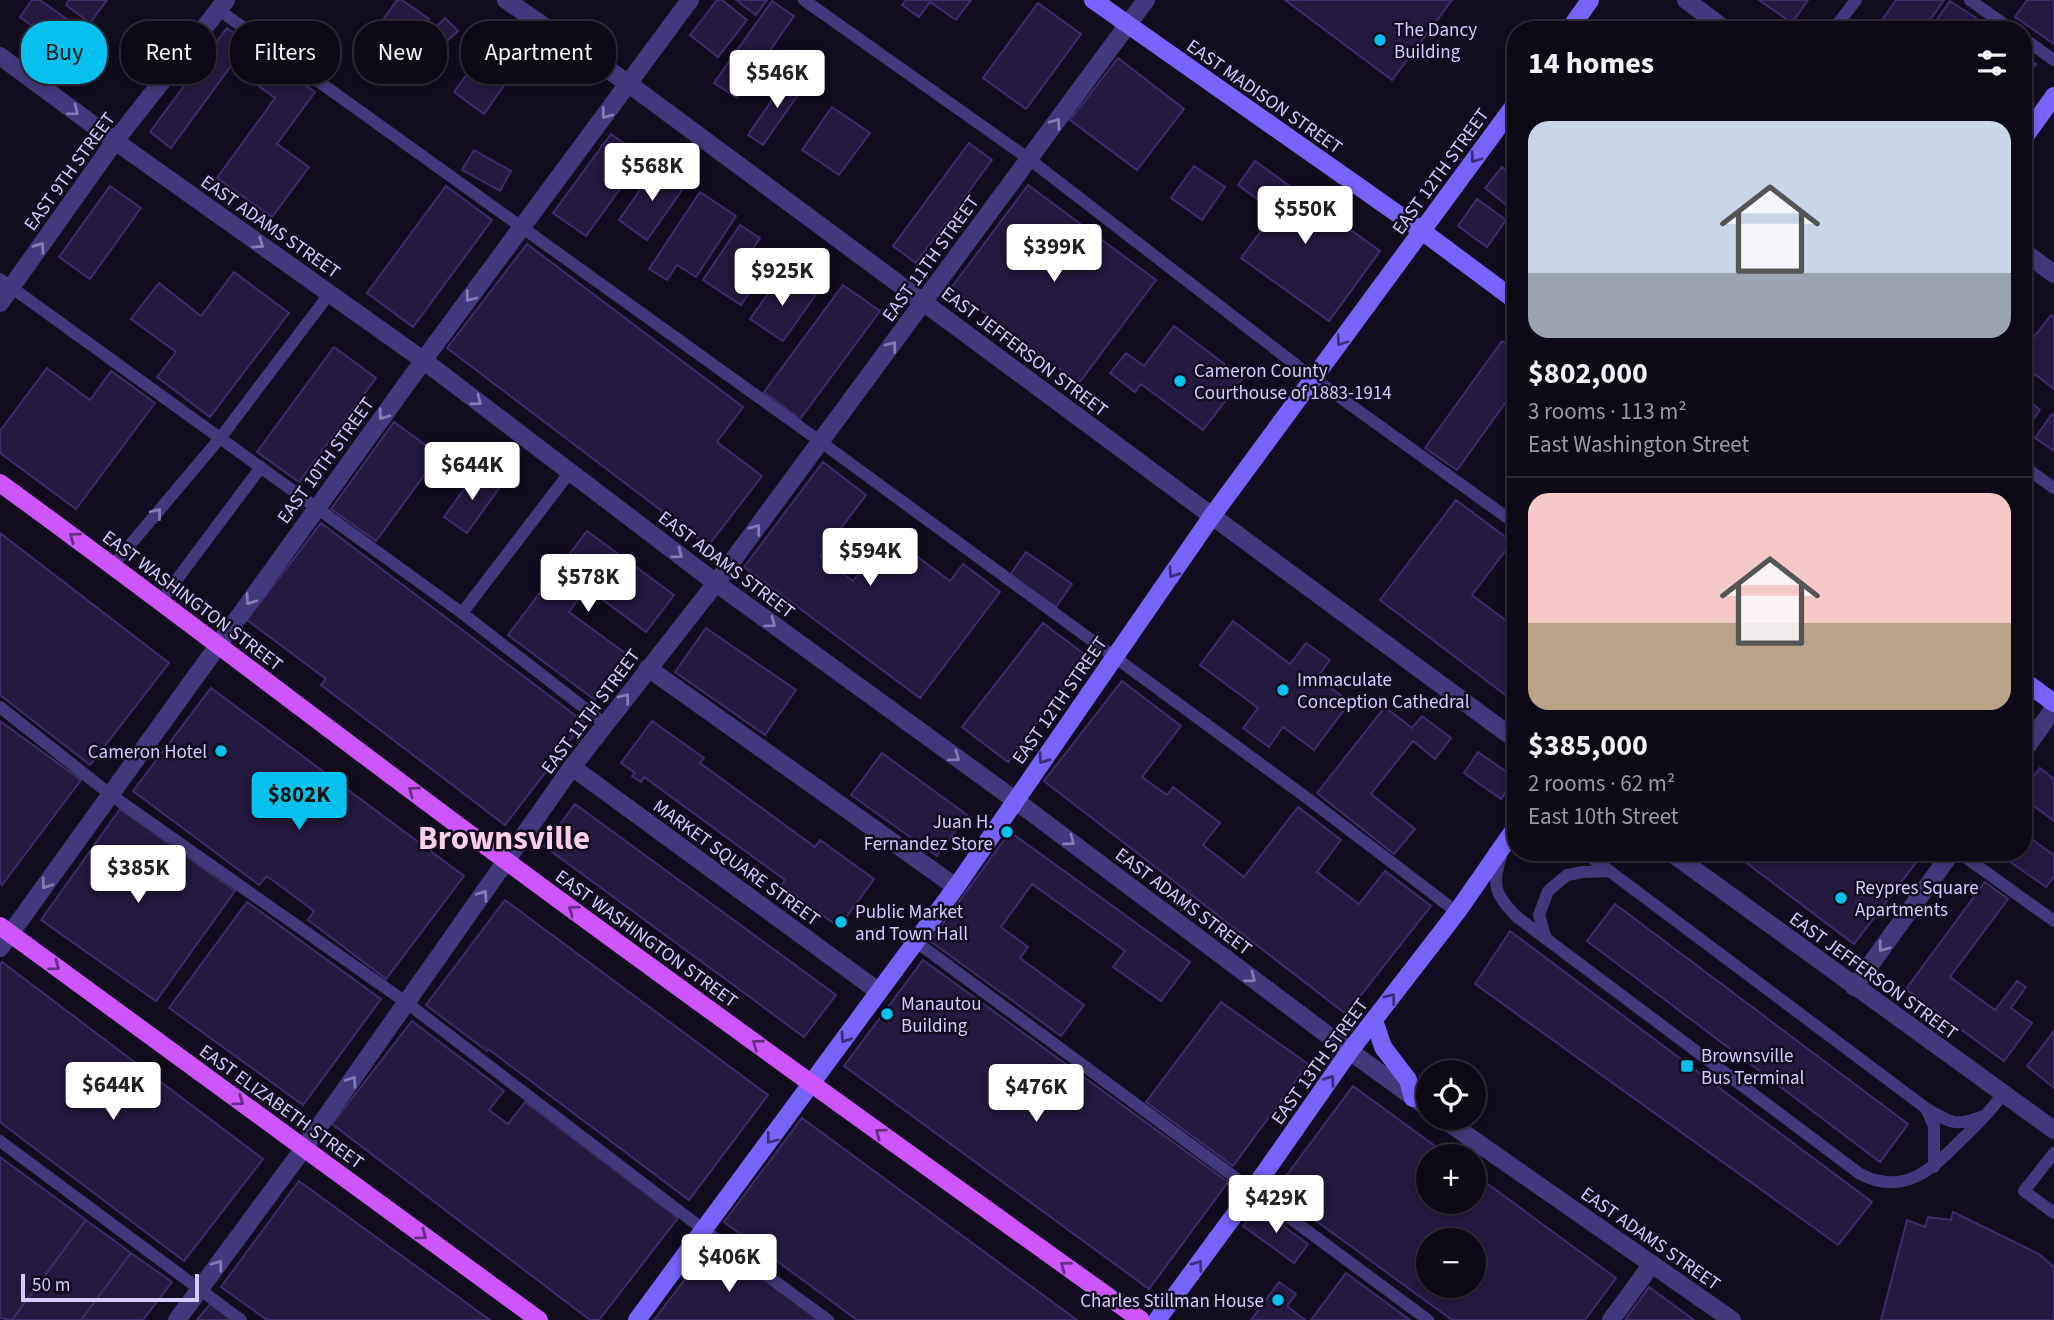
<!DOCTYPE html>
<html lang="en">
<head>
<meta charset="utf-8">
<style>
	body { margin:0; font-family:"Source Sans 3",sans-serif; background:#1b1723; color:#f1f3f6; height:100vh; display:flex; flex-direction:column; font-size:26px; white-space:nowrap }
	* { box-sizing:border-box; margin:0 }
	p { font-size:23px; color:#9a9aa1 }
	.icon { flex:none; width:38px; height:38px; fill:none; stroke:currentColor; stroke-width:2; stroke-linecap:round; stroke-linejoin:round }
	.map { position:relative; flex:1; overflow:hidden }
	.drawer { position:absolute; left:1507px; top:21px; width:525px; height:840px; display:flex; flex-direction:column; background:#0d0916; border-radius:28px; box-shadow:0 4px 10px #0003,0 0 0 2px #2d2a35 }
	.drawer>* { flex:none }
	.top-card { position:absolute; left:21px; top:21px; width:665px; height:63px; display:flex; gap:14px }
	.tools { position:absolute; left:1416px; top:1060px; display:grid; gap:14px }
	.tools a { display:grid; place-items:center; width:70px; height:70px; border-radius:50%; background:#0d0916; box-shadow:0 4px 10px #0003,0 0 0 2px #2d2a35; font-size:35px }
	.scale { position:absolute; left:21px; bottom:18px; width:178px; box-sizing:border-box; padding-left:7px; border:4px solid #d5cbfe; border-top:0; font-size:19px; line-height:24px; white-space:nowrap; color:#d5cbfe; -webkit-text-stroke:5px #110c1e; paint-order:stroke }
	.price { position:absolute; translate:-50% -60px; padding:0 16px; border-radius:7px; background:#fff; color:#222; font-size:23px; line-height:46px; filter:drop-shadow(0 2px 4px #0008) }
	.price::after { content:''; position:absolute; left:50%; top:42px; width:21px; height:16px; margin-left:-10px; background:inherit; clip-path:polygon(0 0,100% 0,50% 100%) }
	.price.active { background:#06c0ee; color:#111 }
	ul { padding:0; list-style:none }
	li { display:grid; align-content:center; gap:14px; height:371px; padding:0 21px }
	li+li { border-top:2px solid #2d2a35 }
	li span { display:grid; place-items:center; height:217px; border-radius:21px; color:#555 }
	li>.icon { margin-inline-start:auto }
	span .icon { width:126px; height:126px; fill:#fffc; stroke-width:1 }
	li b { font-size:30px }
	h2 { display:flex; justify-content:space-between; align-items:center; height:84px; padding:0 21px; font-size:30px }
	.tag { padding:0 24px; border-radius:28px; background:#0d0916; box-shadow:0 4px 10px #0003,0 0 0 2px #2d2a35; font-size:24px; line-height:63px }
	.tag.active { background:#06c0ee; color:#111 }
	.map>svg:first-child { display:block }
</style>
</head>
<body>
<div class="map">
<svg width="2054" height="1320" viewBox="0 0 2054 1320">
	<rect width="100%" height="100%" fill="#110c1e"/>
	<path fill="#24193e" stroke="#3e2c6a" stroke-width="2" fill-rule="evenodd" d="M32,0H40L75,25L59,46L20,17Z
		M69,0H107L90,23L66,5Z
		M397,0H402L429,19L397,65L366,44Z
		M717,0H722L747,20L718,57L690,35Z
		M736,0H767L756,15Z
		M906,0H971L956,20L930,2L919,17L902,5Z
		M1285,0H1452L1392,80Z
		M1759,0H1808L1792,23Z
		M1896,0H1944L1923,30H1875Z
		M2027,0H2054V44L2015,17Z
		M772,1L794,16L737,98L714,83Z
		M1950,1L1976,18L1968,30L1930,29Z
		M1038,3L1081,34L1026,109L983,78Z
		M445,18L458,31L432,55L420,43Z
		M227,28L315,92L277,144L309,167L272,217L217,178L275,98L231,66L171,148L150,132Z
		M484,51L514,71L484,114L454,92Z
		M2023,55L2036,64L2023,83Z
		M1118,58L1184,109L1137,170L1070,120Z
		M790,74L805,85L763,145L748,135Z
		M832,107L870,133L839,175L802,150Z
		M611,134L643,157L586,236L553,213Z
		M969,143L992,160L916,263L893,246Z
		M474,150L511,171L500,191L462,170Z
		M1255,161L1380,251L1329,321L1241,258L1275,212L1238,185Z
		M657,166L685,186L647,240L619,220Z
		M1194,166L1225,187L1202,220L1171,198Z
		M1502,167L1516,178L1514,211L1485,188Z
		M1028,185L1156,280L1079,383L951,288Z
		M110,186L141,208L90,279L59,257Z
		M446,186L492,220L413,327L367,293Z
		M700,192L736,216L696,277L677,265L667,280L649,269Z
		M1477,199L1506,220L1487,247L1458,226Z
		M740,225L760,238L749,254L767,267L741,305L703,280Z
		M527,244L743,407L717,442L762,476L708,546L447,348Z
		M234,272L289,313L210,417L157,377L176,352L131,319L159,283L201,316Z
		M782,274L815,296L783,341L750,319Z
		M843,285L880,311L800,419L764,392Z
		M2051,315L2054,317V389L2023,365V351Z
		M1174,326L1243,378L1203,430L1141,384L1135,392L1110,373L1126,353L1144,366Z
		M1502,341L1516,350V388L1457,470L1425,448Z
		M334,347L376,378L299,482L257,452Z
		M47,368L90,400L111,371L155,403L76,509L0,453V431Z
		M2023,396L2040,410L2023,433Z
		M2052,414L2054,416V451L2035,438Z
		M394,422L439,455L376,541L331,509Z
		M823,462L866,495L820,556L853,581L873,555L885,564L900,544L950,581L963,564L1000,592L920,698L744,567Z
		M477,471L500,487L467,533L444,517Z
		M1456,500L1512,542L1472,595L1516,628V703L1380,600Z
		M321,523L584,722L505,825L321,685L326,679L247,620Z
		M587,531L674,595L646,632L587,588L569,612L629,656L595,700L508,635Z
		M0,533L169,663L90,765L0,695Z
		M1026,552L1072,584L1056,607L1010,575Z
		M1233,621L1290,664L1306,643L1330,660L1317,678L1350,702L1314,750L1283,727L1269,747L1243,728L1258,708L1200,665Z
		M1043,623L1088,657L1008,762L962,727Z
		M706,628L796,690L765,735L675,672Z
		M1122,681L1181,726L1142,777L1167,795L1173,787L1220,823L1203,845L1244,877L1298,807L1341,840L1317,872L1359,904L1385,871L1431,906L1346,1014L1044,781Z
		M211,688L464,876L386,979L308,920L314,911L267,876L259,885L133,791Z
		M1385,707L1412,728L1422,716L1451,738L1435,759L1413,741L1371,794L1415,829L1394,854L1317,793Z
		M0,721L81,780L2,885L0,883Z
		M652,721L704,758L700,763L815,847L820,840L874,879L839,927L781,885L785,880L644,777L641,782L632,776L635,773L621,763Z
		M1478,752L1515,778L1501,799L1464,773Z
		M882,753L967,815L937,856L851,795Z
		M2040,768L2054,779V821L2023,798V790Z
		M575,804L836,995L804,1037L544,846Z
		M120,809L235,891L156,1001L41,920Z
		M1010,832L1190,962L1161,1001L1113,967L1125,951L1032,884L1001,927L1028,947L1020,958L1084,1005L1061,1036L930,941Z
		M2023,833L2054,855V877L2046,887L1996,852H2023Z
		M1732,852H1924L1854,944Z
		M1985,882L2008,899L1950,977L1995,1010L2017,981L2026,987L2011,1008L2032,1023L2004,1061L1906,989Z
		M505,900L768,1095L689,1200L488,1049L487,1051L426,1005Z
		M247,902L381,999L303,1105L169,1008Z
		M1615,904L1908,1124L1880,1162L1587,941Z
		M1510,931L1872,1202L1838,1245L1475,984Z
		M923,960L1228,1182L1149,1289L844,1066Z
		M2,962L263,1159L184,1261L0,1122V964Z
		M1221,1002L1308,1064L1233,1166L1146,1102Z
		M412,1021L504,1091L489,1110L508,1124L525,1102L678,1218L599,1320H590L332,1124Z
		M2054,1031V1088L2027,1066Z
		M1353,1086L1450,1157H1428V1202H1474V1174L1616,1278L1585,1320H1452L1275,1191ZM1428,1241H1474V1286H1428Z
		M802,1118L1077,1320H857L724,1222Z
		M0,1157L86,1220L12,1320L0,1318Z
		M299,1181L490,1320H267L221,1287Z
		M1257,1207L1308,1244L1294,1263L1243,1226Z
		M1953,1212L2039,1254L2054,1267V1320H1881L1907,1220L1925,1227L1928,1217L1951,1220Z
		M86,1220L131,1253L81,1320H12Z
		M714,1241L818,1320H654Z
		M131,1253L172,1282L143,1320H81Z
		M1346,1273L1410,1320H1311Z
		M1279,1282L1296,1294L1287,1306L1305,1320H1251Z
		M1649,1287L1694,1320H1625Z
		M210,1304L232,1320H197Z"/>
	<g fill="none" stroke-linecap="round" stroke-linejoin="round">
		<path stroke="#42397c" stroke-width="12" d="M804,0L1029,159L1313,378L1516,524
			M1970,0L2012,30
			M219,10L821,442L1307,798L1457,912
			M1833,30L1856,0
			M2023,38L2054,60
			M0,279L462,613L605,724
			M2023,466L2054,488
			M113,565L221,437L330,293
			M160,602L261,467
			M462,613L570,472
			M0,707L111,795L407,1003L704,1230L828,1320
			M1584,852L1927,1109C1950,1123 1957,1127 1983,1116
			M1958,852L2054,921
			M1501,856C1491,886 1496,896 1517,917L1860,1174C1903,1196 1930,1171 1959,1142C1975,1127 1990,1112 2003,1094
			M1546,939L1539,915L1548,891L1567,875L1583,872L1609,871
			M915,941L1428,1320
			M1927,1110L1934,1126V1167
			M0,1141L241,1320
			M2054,1153L2024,1191L2054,1213"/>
		<path stroke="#42397c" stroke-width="18" d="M648,668L956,887
			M572,767L878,991"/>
		<path stroke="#42397c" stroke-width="18" d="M506,0L629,84L1212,516
			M1686,0L1726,30
			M2023,251L2054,274
			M0,303L115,141L226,0
			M177,1320L304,1148L572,767L716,583L1146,0
			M1611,1320L1652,1264"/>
		<path stroke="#42397c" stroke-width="18" d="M0,56L115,141L423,360L716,583L1015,800L1329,1036L1428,1108
			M1212,516L1516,740
			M2023,752L2054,708
			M1670,852L2054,1130
			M0,948L431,350L690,0
			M1854,987L1952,852
			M1442,1118L1732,1320"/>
		<path stroke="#7764fb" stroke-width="18" d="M1093,0L1422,231L1516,301
			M1569,30L1590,0
			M2023,139L2054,96
			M2023,680L2054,703
			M1374,1020L1383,1047L1408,1080L1413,1098
			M637,1320L956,887L1212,516L1516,103
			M1157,1320L1252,1191L1349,1052L1457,912L1516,827"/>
		<path stroke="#cd55fa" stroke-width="18" d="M0,483C165,603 326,728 490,849C705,1008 923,1164 1141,1320
			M0,926L539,1320"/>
	</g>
	<defs><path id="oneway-chevron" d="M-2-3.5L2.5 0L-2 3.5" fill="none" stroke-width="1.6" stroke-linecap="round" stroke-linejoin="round" transform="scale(1.75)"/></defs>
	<g stroke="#847bb6">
		<use href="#oneway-chevron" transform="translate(74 111) rotate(37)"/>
		<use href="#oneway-chevron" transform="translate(606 114) rotate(127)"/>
		<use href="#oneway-chevron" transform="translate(1056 123) rotate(-54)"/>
		<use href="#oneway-chevron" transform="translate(259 244) rotate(35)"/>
		<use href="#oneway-chevron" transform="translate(40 247) rotate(-55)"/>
		<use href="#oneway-chevron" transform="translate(470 297) rotate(127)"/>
		<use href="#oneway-chevron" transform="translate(892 346) rotate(-53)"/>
		<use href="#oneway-chevron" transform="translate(477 401) rotate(37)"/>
		<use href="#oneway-chevron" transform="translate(383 415) rotate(126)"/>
		<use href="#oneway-chevron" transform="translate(157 513) rotate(-50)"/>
		<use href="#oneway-chevron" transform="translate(756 529) rotate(-53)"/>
		<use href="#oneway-chevron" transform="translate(678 554) rotate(37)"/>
		<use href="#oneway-chevron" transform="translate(250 600) rotate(126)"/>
		<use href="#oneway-chevron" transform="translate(771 623) rotate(36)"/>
		<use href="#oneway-chevron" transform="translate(625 698) rotate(-52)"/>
		<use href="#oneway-chevron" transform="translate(955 757) rotate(36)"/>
		<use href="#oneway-chevron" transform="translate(1070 841) rotate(37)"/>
		<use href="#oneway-chevron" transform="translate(46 884) rotate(126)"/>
		<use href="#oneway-chevron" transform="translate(483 895) rotate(-55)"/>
		<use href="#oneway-chevron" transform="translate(1883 947) rotate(126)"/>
		<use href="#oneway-chevron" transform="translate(1251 978) rotate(37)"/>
		<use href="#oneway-chevron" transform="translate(352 1081) rotate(-55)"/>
		<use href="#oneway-chevron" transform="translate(218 1265) rotate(-54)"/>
	</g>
	<g stroke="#3a2f76">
		<use href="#oneway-chevron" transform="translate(1475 158) rotate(126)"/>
		<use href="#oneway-chevron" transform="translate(1341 341) rotate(126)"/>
		<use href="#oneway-chevron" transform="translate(1173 573) rotate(125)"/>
		<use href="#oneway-chevron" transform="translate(1043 759) rotate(125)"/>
		<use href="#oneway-chevron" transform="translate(1391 998) rotate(-52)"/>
		<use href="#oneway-chevron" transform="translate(845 1038) rotate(125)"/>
		<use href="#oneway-chevron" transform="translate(1330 1080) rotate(-55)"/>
		<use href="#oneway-chevron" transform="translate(771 1139) rotate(127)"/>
		<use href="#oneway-chevron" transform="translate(1198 1265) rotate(-54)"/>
	</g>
	<g stroke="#662d81">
		<use href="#oneway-chevron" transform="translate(74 537) rotate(-144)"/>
		<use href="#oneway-chevron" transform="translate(413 791) rotate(-143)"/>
		<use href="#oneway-chevron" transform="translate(573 910) rotate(-144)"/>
		<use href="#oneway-chevron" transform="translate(55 966) rotate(36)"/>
		<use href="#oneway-chevron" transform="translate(757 1044) rotate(-144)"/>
		<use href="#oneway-chevron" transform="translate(239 1101) rotate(36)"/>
		<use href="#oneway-chevron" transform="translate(880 1133) rotate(-144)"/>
		<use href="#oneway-chevron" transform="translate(422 1235) rotate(36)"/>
		<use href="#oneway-chevron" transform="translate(1065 1266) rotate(-144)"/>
	</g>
	<g fill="#06c0ee" stroke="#110c1e" stroke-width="2.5">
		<circle cx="1380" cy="40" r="7"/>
		<circle cx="1180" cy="381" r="7"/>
		<circle cx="1283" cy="690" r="7"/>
		<circle cx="221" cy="751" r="7"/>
		<circle cx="1007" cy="832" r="7"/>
		<circle cx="1841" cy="898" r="7"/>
		<circle cx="841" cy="922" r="7"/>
		<circle cx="887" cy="1014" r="7"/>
		<rect x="1680" y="1059" width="14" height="14" rx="3.5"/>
		<circle cx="1278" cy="1300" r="7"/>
	</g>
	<g text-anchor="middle" stroke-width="5" stroke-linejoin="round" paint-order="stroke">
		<g font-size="19" fill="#d5cbfe" stroke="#110c1e" text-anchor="start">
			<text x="1394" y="36">The Dancy<tspan x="1394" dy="22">Building</tspan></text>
			<text x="1194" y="377">Cameron County<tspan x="1194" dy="22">Courthouse of 1883-1914</tspan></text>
			<text x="1297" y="686">Immaculate<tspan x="1297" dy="22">Conception Cathedral</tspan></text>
			<text x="207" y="758" text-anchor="end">Cameron Hotel</text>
			<text x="993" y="828" text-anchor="end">Juan H.<tspan x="993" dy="22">Fernandez Store</tspan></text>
			<text x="1855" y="894">Reypres Square<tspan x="1855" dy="22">Apartments</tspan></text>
			<text x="855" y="918">Public Market<tspan x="855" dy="22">and Town Hall</tspan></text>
			<text x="901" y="1010">Manautou<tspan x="901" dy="22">Building</tspan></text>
			<text x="1701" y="1062">Brownsville<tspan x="1701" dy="22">Bus Terminal</tspan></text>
			<text x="1264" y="1307" text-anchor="end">Charles Stillman House</text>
		</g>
		<g font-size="19" fill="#d5cbfe" stroke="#110c1e">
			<text transform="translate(1265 96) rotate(35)" y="7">EAST MADISON STREET</text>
			<text transform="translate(69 171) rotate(-54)" y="7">EAST 9TH STREET</text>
			<text transform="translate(1440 171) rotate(-54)" y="7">EAST 12TH STREET</text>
			<text transform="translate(271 226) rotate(35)" y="7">EAST ADAMS STREET</text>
			<text transform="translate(930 258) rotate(-54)" y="7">EAST 11TH STREET</text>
			<text transform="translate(1025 351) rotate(37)" y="7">EAST JEFFERSON STREET</text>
			<text transform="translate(325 460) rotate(-54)" y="7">EAST 10TH STREET</text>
			<text transform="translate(727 564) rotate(37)" y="7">EAST ADAMS STREET</text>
			<text transform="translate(193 600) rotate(37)" y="7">EAST WASHINGTON STREET</text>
			<text transform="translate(1059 700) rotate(-55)" y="7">EAST 12TH STREET</text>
			<text transform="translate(590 711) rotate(-53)" y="7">EAST 11TH STREET</text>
			<text transform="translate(737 862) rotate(36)" y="7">MARKET SQUARE STREET</text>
			<text transform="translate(1184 901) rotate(37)" y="7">EAST ADAMS STREET</text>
			<text transform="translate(647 938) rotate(36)" y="7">EAST WASHINGTON STREET</text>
			<text transform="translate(1874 975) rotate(36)" y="7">EAST JEFFERSON STREET</text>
			<text transform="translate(1319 1061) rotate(-54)" y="7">EAST 13TH STREET</text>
			<text transform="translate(282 1106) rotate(36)" y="7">EAST ELIZABETH STREET</text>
			<text transform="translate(1651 1238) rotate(35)" y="7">EAST ADAMS STREET</text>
		</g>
		<g font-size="33" font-weight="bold" fill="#fecde7" stroke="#110c1e">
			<text x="504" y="849">Brownsville</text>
		</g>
	</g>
</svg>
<div class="tools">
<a><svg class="icon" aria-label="locate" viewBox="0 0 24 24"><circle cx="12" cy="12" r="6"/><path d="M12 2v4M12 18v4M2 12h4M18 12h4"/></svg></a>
<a>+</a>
<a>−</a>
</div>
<div class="scale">50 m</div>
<b class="price" style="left:777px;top:110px">$546K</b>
<b class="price" style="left:652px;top:203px">$568K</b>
<b class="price" style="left:1305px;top:246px">$550K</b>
<b class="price" style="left:1054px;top:284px">$399K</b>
<b class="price" style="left:782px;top:308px">$925K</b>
<b class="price" style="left:472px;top:502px">$644K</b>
<b class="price" style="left:870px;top:588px">$594K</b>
<b class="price" style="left:588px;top:614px">$578K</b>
<b class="price active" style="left:299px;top:832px">$802K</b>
<b class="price" style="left:138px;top:905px">$385K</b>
<b class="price" style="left:113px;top:1122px">$644K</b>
<b class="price" style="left:1036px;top:1124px">$476K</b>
<b class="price" style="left:1276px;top:1235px">$429K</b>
<b class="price" style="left:729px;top:1294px">$406K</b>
<div class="top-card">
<a class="tag active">Buy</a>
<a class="tag">Rent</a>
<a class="tag">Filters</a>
<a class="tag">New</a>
<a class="tag">Apartment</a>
</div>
<section class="drawer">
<h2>14 homes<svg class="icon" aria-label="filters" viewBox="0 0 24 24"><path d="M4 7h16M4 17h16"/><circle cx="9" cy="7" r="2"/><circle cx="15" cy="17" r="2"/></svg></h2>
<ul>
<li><span style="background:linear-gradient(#c9d6e8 70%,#9aa5b1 0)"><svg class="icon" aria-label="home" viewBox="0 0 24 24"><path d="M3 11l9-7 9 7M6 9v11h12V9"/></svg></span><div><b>$802,000</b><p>3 rooms · 113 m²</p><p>East Washington Street</p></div></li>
<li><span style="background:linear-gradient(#f6c9c9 60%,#b9a48a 0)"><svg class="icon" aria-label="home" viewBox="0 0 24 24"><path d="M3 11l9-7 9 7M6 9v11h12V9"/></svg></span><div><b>$385,000</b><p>2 rooms · 62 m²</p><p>East 10th Street</p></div></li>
</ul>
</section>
</div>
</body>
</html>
